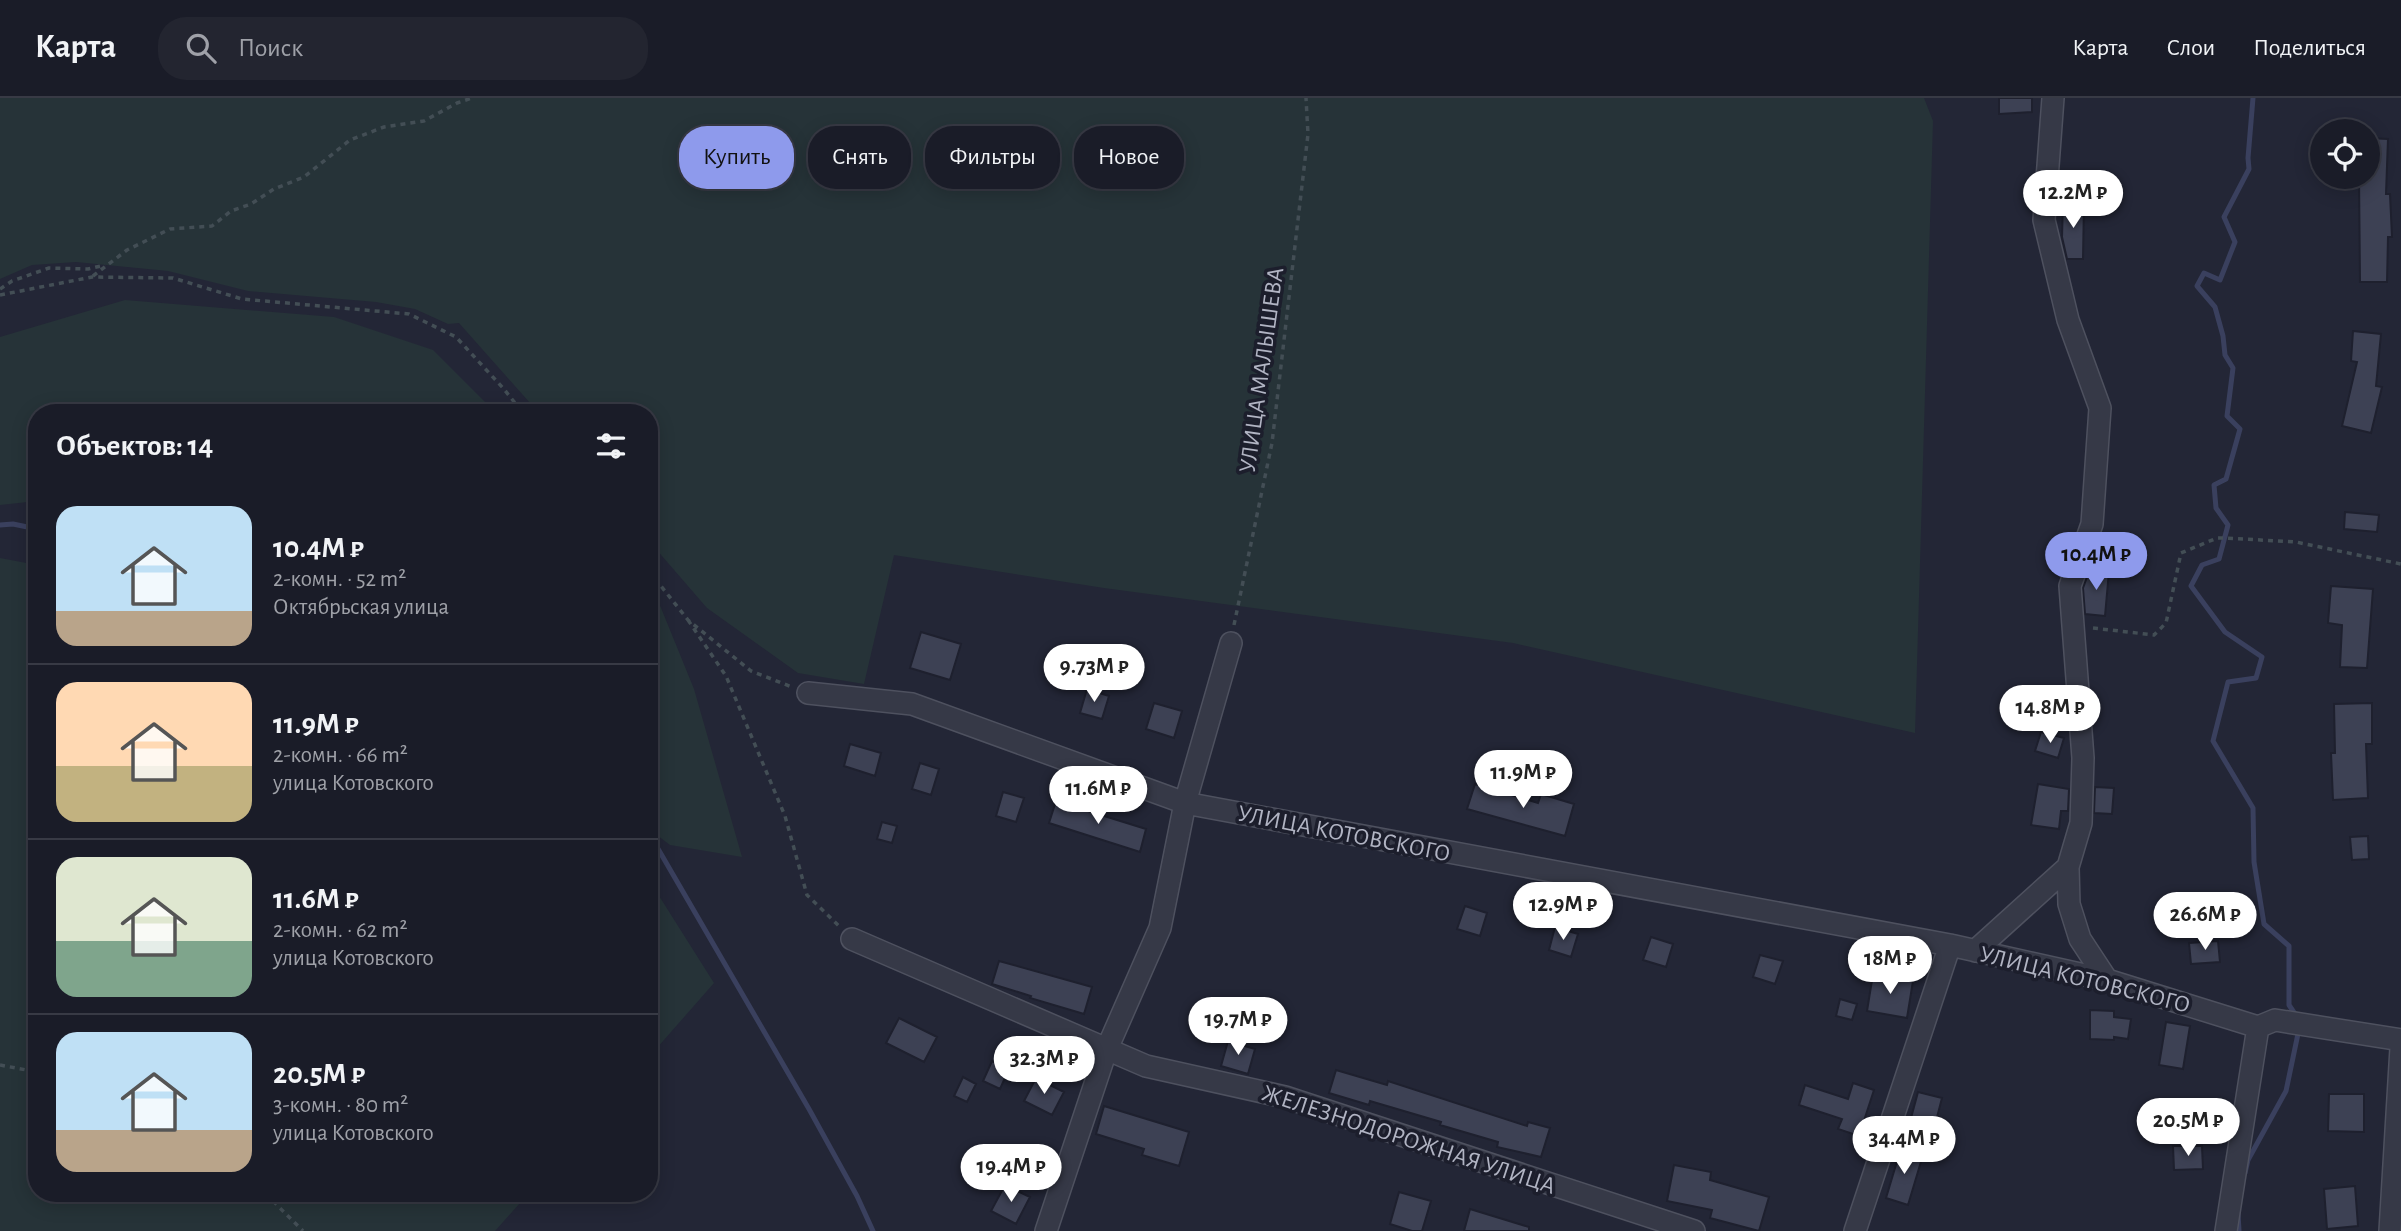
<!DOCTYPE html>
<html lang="ru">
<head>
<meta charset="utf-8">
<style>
	body { margin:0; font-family:"Alegreya Sans",sans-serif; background:#232530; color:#f1f3f6; height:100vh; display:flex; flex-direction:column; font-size:26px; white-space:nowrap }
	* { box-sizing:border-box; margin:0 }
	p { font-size:23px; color:#9fa1a8 }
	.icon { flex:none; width:38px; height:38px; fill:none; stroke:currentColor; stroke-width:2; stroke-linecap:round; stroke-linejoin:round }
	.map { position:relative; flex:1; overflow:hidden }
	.sheet { position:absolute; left:28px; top:306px; width:630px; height:798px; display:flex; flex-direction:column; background:#1a1c28; border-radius:28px; box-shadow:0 4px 18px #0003,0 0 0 2px #383a45 }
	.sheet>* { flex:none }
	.banner { position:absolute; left:679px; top:28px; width:665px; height:63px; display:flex; gap:14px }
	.fabs { position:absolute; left:2310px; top:21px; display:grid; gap:14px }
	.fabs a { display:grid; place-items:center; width:70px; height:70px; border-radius:50%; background:#1a1c28; box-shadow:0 4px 18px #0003,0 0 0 2px #383a45; font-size:35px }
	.price { position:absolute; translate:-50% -60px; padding:0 16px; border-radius:24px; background:#fff; color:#222; font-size:23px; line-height:46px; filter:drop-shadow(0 2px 4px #0008) }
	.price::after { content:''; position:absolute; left:50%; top:42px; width:21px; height:16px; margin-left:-10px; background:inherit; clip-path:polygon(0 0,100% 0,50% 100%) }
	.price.selected { background:#8e9aec; color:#111 }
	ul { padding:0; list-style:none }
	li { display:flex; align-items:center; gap:21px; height:175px; padding:0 28px }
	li+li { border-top:2px solid #383a45 }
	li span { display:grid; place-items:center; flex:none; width:196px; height:140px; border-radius:21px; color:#555 }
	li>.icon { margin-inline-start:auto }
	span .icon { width:84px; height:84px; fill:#fffc; stroke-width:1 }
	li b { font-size:30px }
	h2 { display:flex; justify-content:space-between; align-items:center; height:84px; padding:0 28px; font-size:30px }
	.chip { padding:0 24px; border-radius:28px; background:#1a1c28; box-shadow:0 4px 18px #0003,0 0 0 2px #383a45; font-size:24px; line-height:63px }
	.chip.selected { background:#8e9aec; color:#111 }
	header { display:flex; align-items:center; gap:42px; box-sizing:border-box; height:98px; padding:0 35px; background:#1a1c28; border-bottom:2px solid #383a45 }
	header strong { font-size:33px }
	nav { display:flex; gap:38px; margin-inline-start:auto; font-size:24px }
	.search { width:490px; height:63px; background:#232530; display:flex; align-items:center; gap:18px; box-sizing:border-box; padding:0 24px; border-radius:28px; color:#9fa1a8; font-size:26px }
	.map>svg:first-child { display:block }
</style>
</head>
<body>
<header>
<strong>Карта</strong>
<div class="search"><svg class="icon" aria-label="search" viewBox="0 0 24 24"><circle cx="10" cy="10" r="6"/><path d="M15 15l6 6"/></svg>Поиск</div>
<nav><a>Карта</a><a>Слои</a><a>Поделиться</a></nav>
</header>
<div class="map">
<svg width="2401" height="1133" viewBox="0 0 2401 1133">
	<rect width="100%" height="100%" fill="#232636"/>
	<path fill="#263338" d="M0,0H1924L1933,23L1915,635L1513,545L1104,490L894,457L864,586L798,575L707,510L649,443V315H539L459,225L448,226L415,211L376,204L248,193L168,173L76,164L32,167L0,181Z
		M125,202L334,219L433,252L496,315H37V403L0,407V239Z
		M0,460L37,467V1096H528L495,1133H0Z
		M649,493L659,505L694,591L742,759L670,747L649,731Z
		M649,782L714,885L649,959Z"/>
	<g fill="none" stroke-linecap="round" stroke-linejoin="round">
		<path stroke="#3a405e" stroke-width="5" d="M2253,0L2248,60L2249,71L2224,119L2235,144L2220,182L2204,175L2197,188L2215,209L2223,238L2225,257L2233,270L2227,318L2240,331L2226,381L2214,387L2216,410L2228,427L2219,461L2202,467L2191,488L2225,534L2262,559L2256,580L2228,584L2213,643L2253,710L2254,764L2264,826L2289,848V907L2297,919
			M0,427L13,426L37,431
			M649,744L657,749L809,1011L857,1098L873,1133
			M2245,1075L2248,1062L2286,993L2299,931
			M2238,1115L2239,1133"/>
	</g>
	<path fill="#3d4154" stroke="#1e202e" stroke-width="2" d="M1999,0H2032V14L1999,16Z
		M2368,40L2388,41L2386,96H2390L2392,139H2388L2387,184H2360L2359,79H2368Z
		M2063,104H2084L2083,161H2067L2062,139Z
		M2353,233L2381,236L2376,288L2382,289L2371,335L2342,328L2357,264L2351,263Z
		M2345,414L2379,417L2377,434L2344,431Z
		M2090,471L2109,473L2105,518L2085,516L2083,490Z
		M2331,488L2373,491L2367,570L2340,569L2342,527L2328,525Z
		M921,534L961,546L950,582L910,570Z
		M1087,591L1109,598L1102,621L1080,615Z
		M1154,605L1182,613L1174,640L1146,631Z
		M2372,605V646H2366L2368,700L2333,702L2331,655H2335L2334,606Z
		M2041,634L2064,640L2058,660L2035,653Z
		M850,646L881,655L875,678L844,668Z
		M920,665L939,671L931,697L912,691Z
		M1475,686L1538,705L1541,696L1574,706L1565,738L1467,711Z
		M2038,686L2069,691L2068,713H2061L2059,731L2031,727Z
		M2095,689L2114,690L2112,716L2094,715Z
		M1003,694L1024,700L1016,724L996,718Z
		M1056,703L1146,731L1140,754L1049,725Z
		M882,724L897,728L892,745L877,741Z
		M2368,738L2369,761L2352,762L2350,739Z
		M1465,808L1487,815L1480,838L1457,831Z
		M1555,829L1578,836L1571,859L1549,852Z
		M1651,839L1673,846L1666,869L1643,862Z
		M2218,843L2220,864L2191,866L2189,845Z
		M1760,857L1783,863L1775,886L1753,879Z
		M999,863L1092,889L1084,916L1030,900L1031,898L992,886Z
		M1873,876L1913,883L1907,920L1867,913Z
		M1840,901L1857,906L1852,922L1836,918Z
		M2090,912L2114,913V919L2131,921L2128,941L2114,939V942L2090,941Z
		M899,920L937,939L924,964L886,945Z
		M2166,924L2190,928L2183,971L2159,967Z
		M1228,943L1255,951L1248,976L1221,968Z
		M992,963L1009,971L1000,991L983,983Z
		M1336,972L1387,987L1388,983L1527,1028L1528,1024L1550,1030L1541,1059L1497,1049L1498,1044L1440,1027L1441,1024L1370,1003L1369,1007L1329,995Z
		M963,979L976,986L967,1004L954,998Z
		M1036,980L1064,994L1052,1017L1024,1003Z
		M1853,985L1874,992L1859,1038L1838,1031L1842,1021L1799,1007L1805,987L1848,1001Z
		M1918,994L1942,1000L1935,1027L1911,1020Z
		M2329,996H2364V1034L2328,1033Z
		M1104,1008L1189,1034L1179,1068L1142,1057L1144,1051L1096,1036Z
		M2173,1048H2202L2203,1071L2174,1072Z
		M1901,1050L1923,1057L1908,1107L1886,1100Z
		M1674,1067L1711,1074L1710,1082L1769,1099L1759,1133L1710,1120L1712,1112L1667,1103Z
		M1005,1087L1030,1099L1016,1126L991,1113Z
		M2355,1088L2358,1128L2327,1131L2324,1091Z
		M1399,1094L1431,1103L1422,1133H1412L1390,1126Z
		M1470,1111L1529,1129V1133H1464Z"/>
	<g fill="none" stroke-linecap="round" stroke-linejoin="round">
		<defs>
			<path id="minor" d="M2053,0L2044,122L2068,222L2100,310L2092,426L2070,488L2083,660L2081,725L2068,769L2069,806L2080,841L2107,882
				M808,595L912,606L1185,705L1950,847L2107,882L2258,929
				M852,841L1146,968L1285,999L1694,1133
				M1975,853L2068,769
				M2258,929L2275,922L2401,942
				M1046,1133L1106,953L1160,830L1185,705L1231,545
				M1855,1133L1950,847
				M2226,1133L2258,929
				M2390,1133L2401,950"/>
		</defs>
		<use href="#minor" stroke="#4e515f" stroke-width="24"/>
		<path stroke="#434e55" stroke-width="3.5" stroke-dasharray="5 5" stroke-linecap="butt" d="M93,178L127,152L170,131L212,128L231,113L251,106L274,91L304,79L350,42L384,29L424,23L457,5L472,0
			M0,191L12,183L49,170L88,171L105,167
			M0,197L92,179L173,180L242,201L409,216L456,239L503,290L523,315
			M649,473L688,522L751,573L792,589
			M688,522L726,578L785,718L807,797L840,829
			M1234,527L1272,345L1308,36L1306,0
			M2093,530L2154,537L2166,525L2181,455L2217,440H2225L2296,444L2401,466
			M0,967L37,974
			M266,1096L303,1133"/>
		<use href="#minor" stroke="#363947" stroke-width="21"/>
	</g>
	<g text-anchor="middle" stroke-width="7" stroke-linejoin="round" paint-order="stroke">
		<g font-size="24" fill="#b1b4c3" stroke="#1c1e2c">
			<text transform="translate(1261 272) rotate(-82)" y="8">УЛИЦА МАЛЫШЕВА</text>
			<text transform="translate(1344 735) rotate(11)" y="8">УЛИЦА КОТОВСКОГО</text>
			<text transform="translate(2085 881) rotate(14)" y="8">УЛИЦА КОТОВСКОГО</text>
			<text transform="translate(1409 1041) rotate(18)" y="8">ЖЕЛЕЗНОДОРОЖНАЯ УЛИЦА</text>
		</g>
	</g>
</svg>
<div class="fabs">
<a><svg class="icon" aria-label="locate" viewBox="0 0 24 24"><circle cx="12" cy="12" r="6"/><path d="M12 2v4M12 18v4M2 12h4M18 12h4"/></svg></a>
</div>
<b class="price" style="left:2073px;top:132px">12.2M ₽</b>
<b class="price selected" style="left:2096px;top:494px">10.4M ₽</b>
<b class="price" style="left:1094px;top:606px">9.73M ₽</b>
<b class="price" style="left:2050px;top:647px">14.8M ₽</b>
<b class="price" style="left:1523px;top:712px">11.9M ₽</b>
<b class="price" style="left:1098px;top:728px">11.6M ₽</b>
<b class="price" style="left:1563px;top:844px">12.9M ₽</b>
<b class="price" style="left:2205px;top:854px">26.6M ₽</b>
<b class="price" style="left:1890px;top:898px">18M ₽</b>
<b class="price" style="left:1238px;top:959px">19.7M ₽</b>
<b class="price" style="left:1044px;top:998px">32.3M ₽</b>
<b class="price" style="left:2188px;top:1060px">20.5M ₽</b>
<b class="price" style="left:1904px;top:1078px">34.4M ₽</b>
<b class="price" style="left:1011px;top:1106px">19.4M ₽</b>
<div class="banner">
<a class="chip selected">Купить</a>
<a class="chip">Снять</a>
<a class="chip">Фильтры</a>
<a class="chip">Новое</a>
</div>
<section class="sheet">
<h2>Объектов: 14<svg class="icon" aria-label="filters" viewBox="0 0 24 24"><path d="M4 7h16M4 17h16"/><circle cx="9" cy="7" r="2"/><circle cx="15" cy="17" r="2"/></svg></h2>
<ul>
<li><span style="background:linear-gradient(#bfe0f5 75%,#b9a48a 0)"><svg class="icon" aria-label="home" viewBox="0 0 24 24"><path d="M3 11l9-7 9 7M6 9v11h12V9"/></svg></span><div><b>10.4M ₽</b><p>2-комн. · 52 m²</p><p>Октябрьская улица</p></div></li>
<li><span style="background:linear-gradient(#ffd9b3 60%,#c2b280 0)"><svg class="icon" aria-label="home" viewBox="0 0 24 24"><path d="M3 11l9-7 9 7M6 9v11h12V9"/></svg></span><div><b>11.9M ₽</b><p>2-комн. · 66 m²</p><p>улица Котовского</p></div></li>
<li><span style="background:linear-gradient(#dfe7d0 60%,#7fa58c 0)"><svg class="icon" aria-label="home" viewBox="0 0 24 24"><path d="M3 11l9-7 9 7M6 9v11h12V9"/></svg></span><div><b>11.6M ₽</b><p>2-комн. · 62 m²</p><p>улица Котовского</p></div></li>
<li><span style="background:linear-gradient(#bfe0f5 70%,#b9a48a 0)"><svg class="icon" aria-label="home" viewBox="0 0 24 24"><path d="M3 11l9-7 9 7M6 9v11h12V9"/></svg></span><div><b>20.5M ₽</b><p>3-комн. · 80 m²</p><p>улица Котовского</p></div></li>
</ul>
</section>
</div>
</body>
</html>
